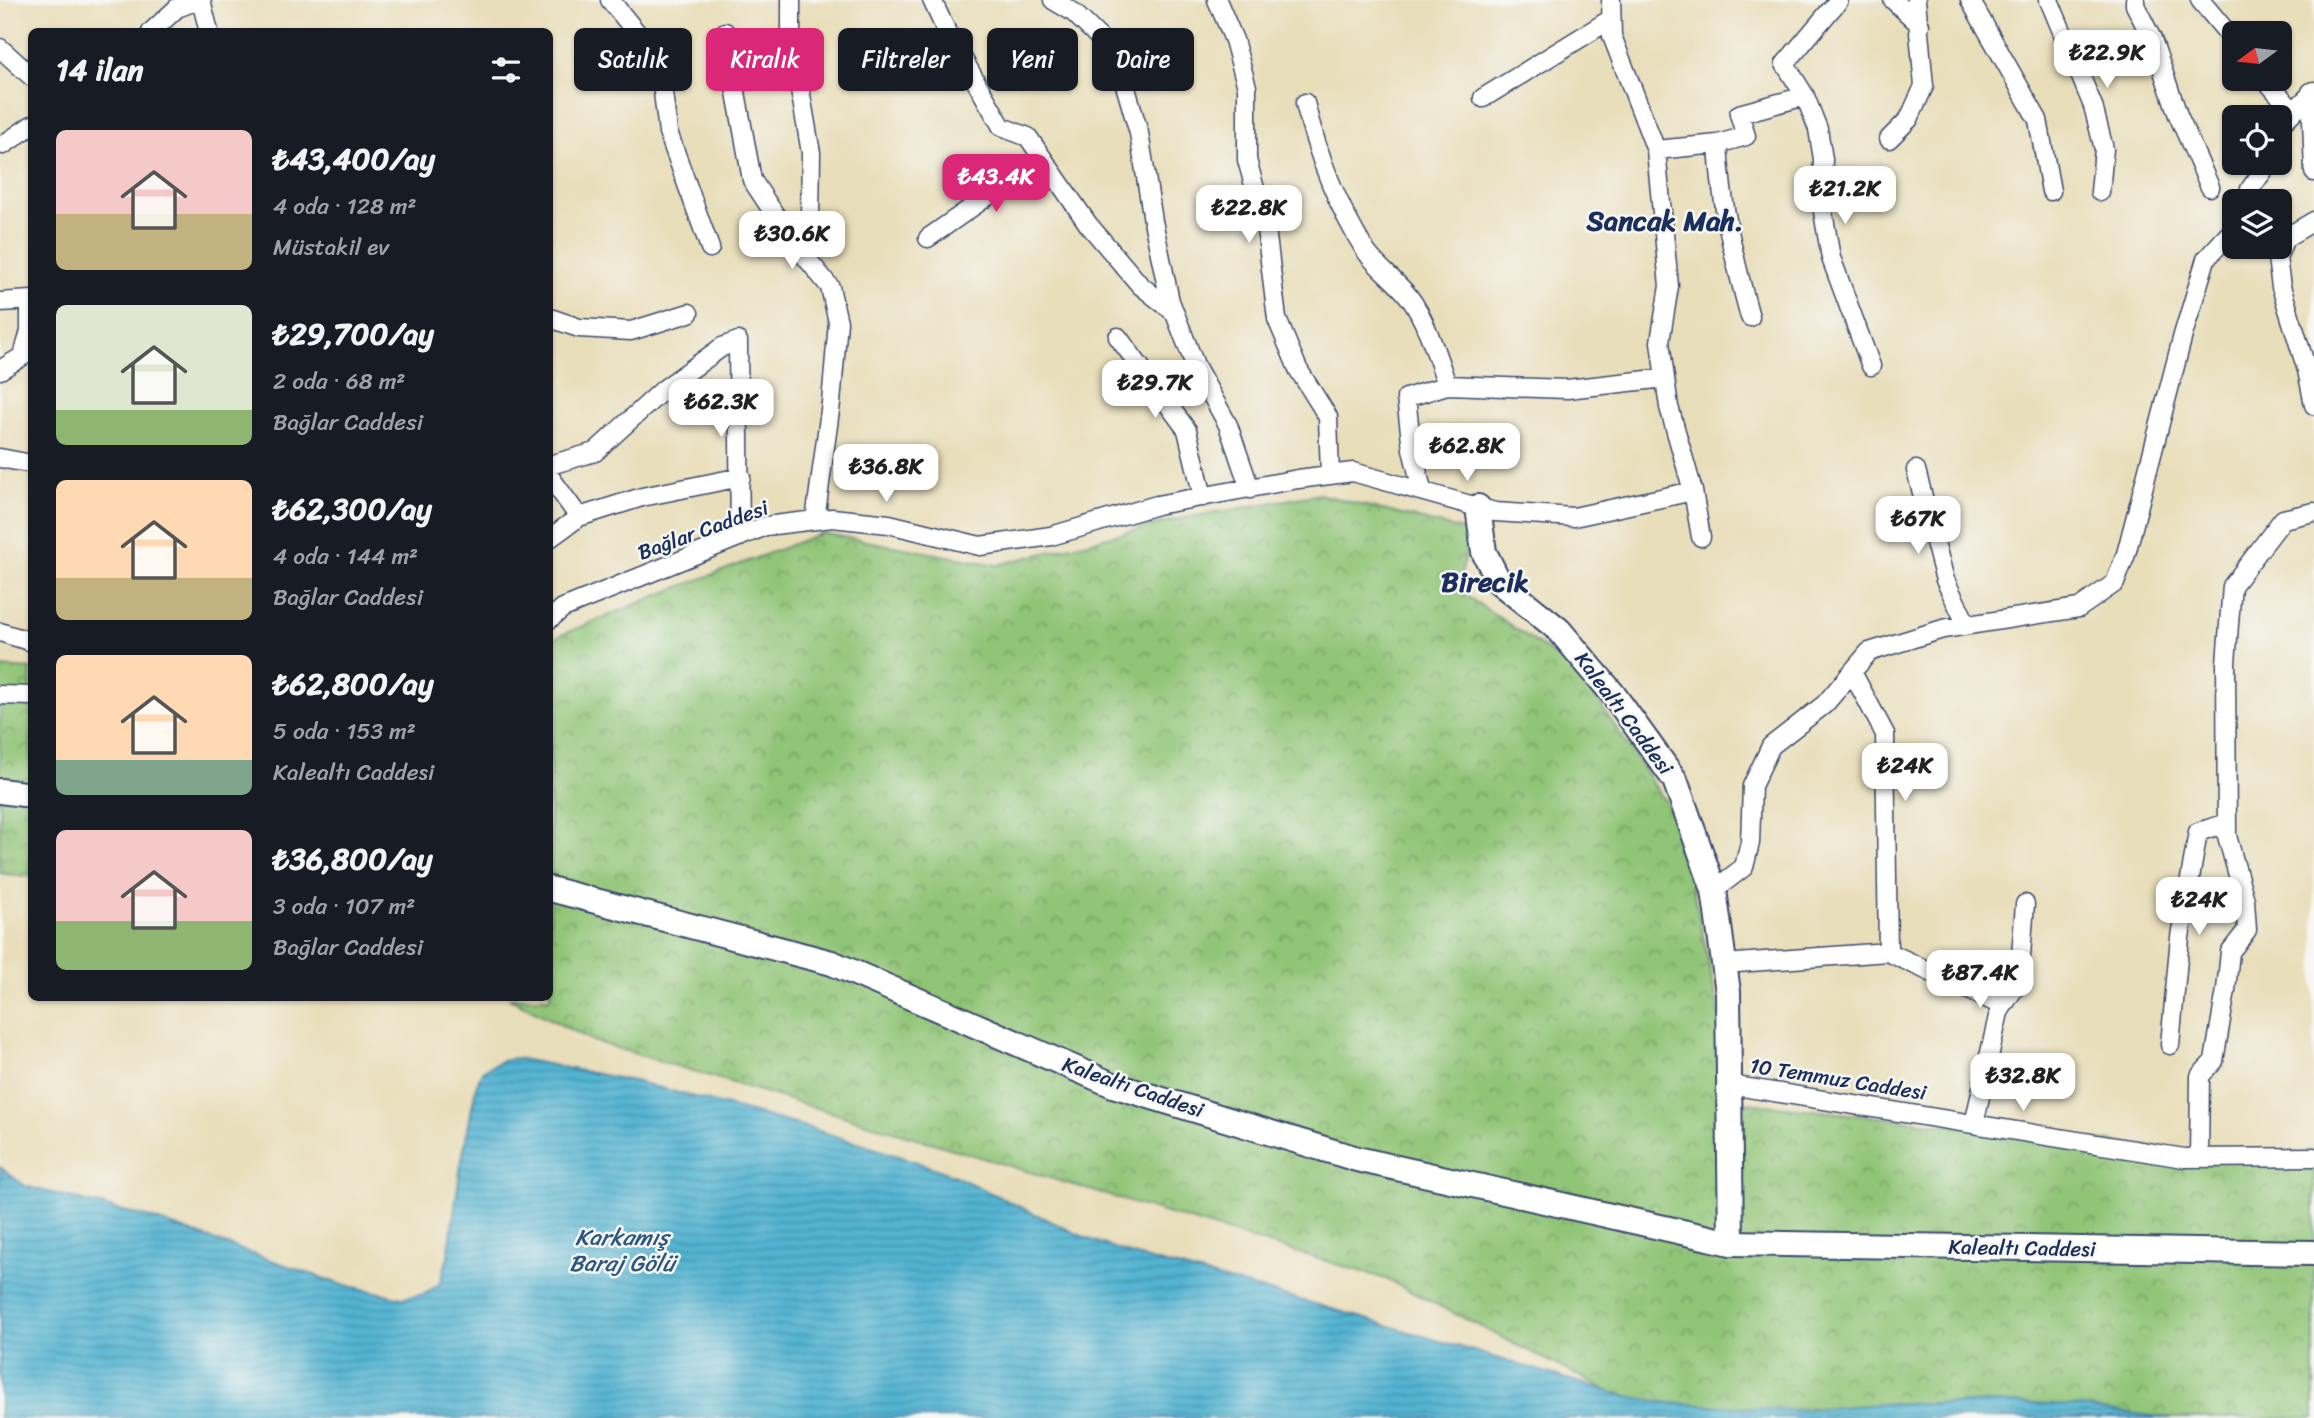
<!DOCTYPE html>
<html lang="tr">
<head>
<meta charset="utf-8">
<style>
	body { margin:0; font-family:Sriracha,sans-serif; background:#20242c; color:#f1f3f6; height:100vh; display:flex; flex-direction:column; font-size:26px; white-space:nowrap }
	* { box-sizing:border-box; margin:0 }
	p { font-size:23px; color:#9ea1a6 }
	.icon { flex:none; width:38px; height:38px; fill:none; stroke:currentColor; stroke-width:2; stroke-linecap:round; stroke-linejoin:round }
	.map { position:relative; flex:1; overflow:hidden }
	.details { position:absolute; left:28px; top:28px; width:525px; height:973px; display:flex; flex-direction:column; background:#171b24; border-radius:10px; box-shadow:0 2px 5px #0004 }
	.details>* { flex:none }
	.banner { position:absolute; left:574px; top:28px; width:665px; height:63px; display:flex; gap:14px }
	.needle { width:46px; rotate:255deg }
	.controls { position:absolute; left:2222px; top:21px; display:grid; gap:14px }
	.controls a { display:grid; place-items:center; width:70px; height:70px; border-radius:10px; background:#171b24; box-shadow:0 2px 5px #0004; font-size:35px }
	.price { position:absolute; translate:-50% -60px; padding:0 16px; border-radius:14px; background:#fff; color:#222; font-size:23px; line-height:46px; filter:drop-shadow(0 2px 4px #0008) }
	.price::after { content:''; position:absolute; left:50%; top:42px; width:21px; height:16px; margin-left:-10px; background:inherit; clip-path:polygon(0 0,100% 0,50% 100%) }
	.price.selected { background:#db2777; color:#fff }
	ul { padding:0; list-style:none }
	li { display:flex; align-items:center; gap:21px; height:175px; padding:0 28px }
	li span { display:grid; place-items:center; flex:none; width:196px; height:140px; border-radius:10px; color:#555 }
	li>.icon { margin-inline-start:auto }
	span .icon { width:84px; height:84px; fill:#fffc; stroke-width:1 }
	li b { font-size:30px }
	h2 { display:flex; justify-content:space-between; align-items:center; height:84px; padding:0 28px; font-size:30px }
	.tag { padding:0 24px; border-radius:10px; background:#171b24; box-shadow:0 2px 5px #0004; font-size:24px; line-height:63px }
	.tag.selected { background:#db2777; color:#fff }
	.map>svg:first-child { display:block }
</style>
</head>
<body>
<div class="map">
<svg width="2314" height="1418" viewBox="0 0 2314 1418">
	<defs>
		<pattern id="park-crowns" width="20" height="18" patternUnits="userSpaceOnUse" patternTransform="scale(1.75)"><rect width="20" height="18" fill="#90c476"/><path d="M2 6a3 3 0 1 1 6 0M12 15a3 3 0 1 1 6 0" fill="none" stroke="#75a064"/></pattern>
		<pattern id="water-rules" width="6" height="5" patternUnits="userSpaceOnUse" patternTransform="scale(1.75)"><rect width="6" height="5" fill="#53b4d2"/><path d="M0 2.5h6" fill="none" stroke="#4493ae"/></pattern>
	</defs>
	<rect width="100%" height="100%" fill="#f6f6f2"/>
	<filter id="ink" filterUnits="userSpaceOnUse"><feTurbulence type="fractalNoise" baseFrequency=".0143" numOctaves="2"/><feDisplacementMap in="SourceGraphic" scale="14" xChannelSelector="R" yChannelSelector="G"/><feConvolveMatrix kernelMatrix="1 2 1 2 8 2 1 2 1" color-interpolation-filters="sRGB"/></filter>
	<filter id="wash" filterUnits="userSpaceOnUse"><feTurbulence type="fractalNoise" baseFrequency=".00686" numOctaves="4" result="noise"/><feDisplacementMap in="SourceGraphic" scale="28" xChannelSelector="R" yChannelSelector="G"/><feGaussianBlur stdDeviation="1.57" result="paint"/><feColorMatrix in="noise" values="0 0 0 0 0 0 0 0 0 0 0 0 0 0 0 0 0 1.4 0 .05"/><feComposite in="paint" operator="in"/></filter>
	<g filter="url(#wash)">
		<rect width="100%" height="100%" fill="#e9deba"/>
		<path fill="url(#park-crowns)" stroke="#567a6a" stroke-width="2" d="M1319,494L1470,532L1458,590L1578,671L1679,822L1738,1102L2314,1164V1418H1662L1386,1279L593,1041L509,998H550V643L561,635L656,596L822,533L997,565L1179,519Z
			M0,667L31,669V877L0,873Z"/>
		<path fill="url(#water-rules)" stroke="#377298" stroke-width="2" d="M516,1058L638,1082L810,1128L911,1160L953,1175L1084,1237L1129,1254L1326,1307L1628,1397L1671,1403L1790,1410L1899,1403H2015L2073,1406L2168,1418H0V1167L25,1186L147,1217L337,1283L402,1298L425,1294L440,1283L448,1256L461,1164L476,1087L482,1071L503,1060Z"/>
	</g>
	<g filter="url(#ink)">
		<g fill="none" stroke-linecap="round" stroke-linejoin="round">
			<defs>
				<path id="street" d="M201,0L209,32
					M610,0L654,54L662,84L668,132L710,248
					M791,0V37L811,153L810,218L806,257
					M932,0L944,26L1002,127L1028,137L1088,224L1140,285L1174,312
					M1053,0L1073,12L1116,54L1139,133L1153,221L1170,301L1195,365L1228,425L1250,489
					M1217,0L1234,40L1247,87V160L1266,228L1277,319L1298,369L1328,417L1330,475
					M1611,0L1612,36L1656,150L1669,286L1660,342L1669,407L1693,491L1701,537
					M1893,0L1920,25
					M1970,0L2038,120L2051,191
					M2049,0L2093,106L2104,149L2100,192
					M2135,0V5L2152,39L2178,115L2210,187
					M2200,0L2235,42
					M151,32L177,8L198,0
					M725,32L752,180L791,239L830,287L838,322L831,403L815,520
					M0,48L32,77
					M2265,79L2293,111
					M2311,92L2314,172
					M1805,96L1818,129L1823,159L1822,206L1831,258L1871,366
					M1483,98L1611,19
					M1305,103C1318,156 1336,204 1365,250C1377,268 1396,280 1409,297C1426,319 1438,359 1447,385L1406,398L1412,449L1422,490
					M2280,125L2314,91
					M1889,139L1909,119L1924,86L1916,0
					M1718,144C1721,206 1734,258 1750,317
					M3,145L32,125
					M1656,150L1718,144L1746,136L1739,114L1805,96L1785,64L1839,0
					M2250,189L2269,163
					M2314,221L2285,238L2277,258L2281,287L2307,370L2314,405
					M928,238L1042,158
					M0,302L32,300
					M550,318L579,328L631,331L689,313
					M1118,337L1187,430L1203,497
					M0,370L23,356L30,331V301
					M1447,385L1567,389L1665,378
					M0,458L32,464
					M550,465L595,452L664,389L722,347L738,341L740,537
					M1916,470L1945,580L1967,625
					M550,477L579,517
					M550,538L579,517L642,497L741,477
					M550,619L563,608L766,526L832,518L889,524L980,546L1051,536L1157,505L1298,479L1353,472L1495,512L1574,517L1693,491
					M0,632L32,642
					M1852,672L1885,734L1888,952
					M0,695L32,696
					M1714,890L1744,867L1750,843L1752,786L1771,746L1825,704L1869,652L1943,629L2079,608L2115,583L2126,554L2183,335L2206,259L2228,235L2235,234
					M1724,964L1888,952L2003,1006
					M2170,1045L2180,937L2198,832L2227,823
					M1730,1085L2184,1158L2314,1157
					M1974,1124L1999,1012L2019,981L2025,904
					M2199,1158L2200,1076L2214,1061L2226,990L2230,952L2247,930L2245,900L2227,836L2226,663L2232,586L2283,519L2314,512"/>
				<path id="secondary" d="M1478,507L1484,552L1499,582L1559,630L1613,694L1675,780L1714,890L1728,992L1731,1243
					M0,791L32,795
					M550,889L832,963L1113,1085L1357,1159L1731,1243L2314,1253"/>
			</defs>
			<use href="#street" stroke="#3a496c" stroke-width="21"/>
			<use href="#secondary" stroke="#3a496c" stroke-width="28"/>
			<use href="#street" stroke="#fff" stroke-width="18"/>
			<use href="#secondary" stroke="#fff" stroke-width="24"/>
		</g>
	</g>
	<g text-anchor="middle" stroke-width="5" stroke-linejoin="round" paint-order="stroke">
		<g font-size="21" fill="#1b2f5e" stroke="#f6f6f2">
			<text transform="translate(703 530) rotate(-20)" y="7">Bağlar Caddesi</text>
			<text transform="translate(1624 713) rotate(53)" y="7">Kalealtı Caddesi</text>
			<text transform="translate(1838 1079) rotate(9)" y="7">10 Temmuz Caddesi</text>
			<text transform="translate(1133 1087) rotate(19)" y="7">Kalealtı Caddesi</text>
			<text transform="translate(2022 1248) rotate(1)" y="7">Kalealtı Caddesi</text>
		</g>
		<g font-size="23" font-style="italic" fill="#2c5781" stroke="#f6f6f2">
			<text x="622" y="1245">Karkamış<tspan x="622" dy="26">Baraj Gölü</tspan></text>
		</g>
		<g font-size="28" font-weight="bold" fill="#1b2f5e" stroke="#f6f6f2">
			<text x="1665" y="230">Sancak Mah.</text>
			<text x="1485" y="591">Birecik</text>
		</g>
	</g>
</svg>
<div class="controls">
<a><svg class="needle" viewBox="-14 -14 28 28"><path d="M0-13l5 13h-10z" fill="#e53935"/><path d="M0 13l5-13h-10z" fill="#9ea1a6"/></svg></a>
<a><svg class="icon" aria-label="locate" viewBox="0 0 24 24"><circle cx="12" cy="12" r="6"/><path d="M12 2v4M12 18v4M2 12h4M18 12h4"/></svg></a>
<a><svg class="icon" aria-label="layers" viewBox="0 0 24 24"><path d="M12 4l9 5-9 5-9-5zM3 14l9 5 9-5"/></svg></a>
</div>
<b class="price" style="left:2107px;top:90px">₺22.9K</b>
<b class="price selected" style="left:996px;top:214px">₺43.4K</b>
<b class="price" style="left:1845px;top:226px">₺21.2K</b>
<b class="price" style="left:1249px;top:245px">₺22.8K</b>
<b class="price" style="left:792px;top:271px">₺30.6K</b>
<b class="price" style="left:1155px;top:420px">₺29.7K</b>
<b class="price" style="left:721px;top:439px">₺62.3K</b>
<b class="price" style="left:1467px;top:483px">₺62.8K</b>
<b class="price" style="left:886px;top:504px">₺36.8K</b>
<b class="price" style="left:1918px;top:556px">₺67K</b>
<b class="price" style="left:1905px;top:803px">₺24K</b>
<b class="price" style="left:2199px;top:937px">₺24K</b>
<b class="price" style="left:1980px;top:1010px">₺87.4K</b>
<b class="price" style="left:2023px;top:1113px">₺32.8K</b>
<div class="banner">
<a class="tag">Satılık</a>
<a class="tag selected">Kiralık</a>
<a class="tag">Filtreler</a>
<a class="tag">Yeni</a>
<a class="tag">Daire</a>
</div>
<section class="details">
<h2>14 ilan<svg class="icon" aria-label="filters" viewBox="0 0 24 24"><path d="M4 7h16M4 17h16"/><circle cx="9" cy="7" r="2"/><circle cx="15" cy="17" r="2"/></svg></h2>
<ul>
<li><span style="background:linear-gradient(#f6c9c9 60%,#c2b280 0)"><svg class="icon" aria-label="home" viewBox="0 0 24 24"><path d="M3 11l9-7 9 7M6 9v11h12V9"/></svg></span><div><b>₺43,400/ay</b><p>4 oda · 128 m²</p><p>Müstakil ev</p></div></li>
<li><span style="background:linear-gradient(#dfe7d0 75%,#8fb573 0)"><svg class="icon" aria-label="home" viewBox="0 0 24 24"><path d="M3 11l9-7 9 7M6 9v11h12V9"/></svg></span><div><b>₺29,700/ay</b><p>2 oda · 68 m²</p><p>Bağlar Caddesi</p></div></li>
<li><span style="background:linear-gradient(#ffd9b3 70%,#c2b280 0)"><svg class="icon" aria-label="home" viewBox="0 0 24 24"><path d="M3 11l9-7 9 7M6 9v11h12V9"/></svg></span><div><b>₺62,300/ay</b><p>4 oda · 144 m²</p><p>Bağlar Caddesi</p></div></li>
<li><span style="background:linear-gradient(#ffd9b3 75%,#7fa58c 0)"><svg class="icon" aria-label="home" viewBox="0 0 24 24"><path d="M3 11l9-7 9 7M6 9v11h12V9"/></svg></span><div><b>₺62,800/ay</b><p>5 oda · 153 m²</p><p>Kalealtı Caddesi</p></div></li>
<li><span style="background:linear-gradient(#f6c9c9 65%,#8fb573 0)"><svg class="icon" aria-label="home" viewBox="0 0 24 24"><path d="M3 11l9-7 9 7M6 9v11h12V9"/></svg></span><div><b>₺36,800/ay</b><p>3 oda · 107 m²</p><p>Bağlar Caddesi</p></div></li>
</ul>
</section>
</div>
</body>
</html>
